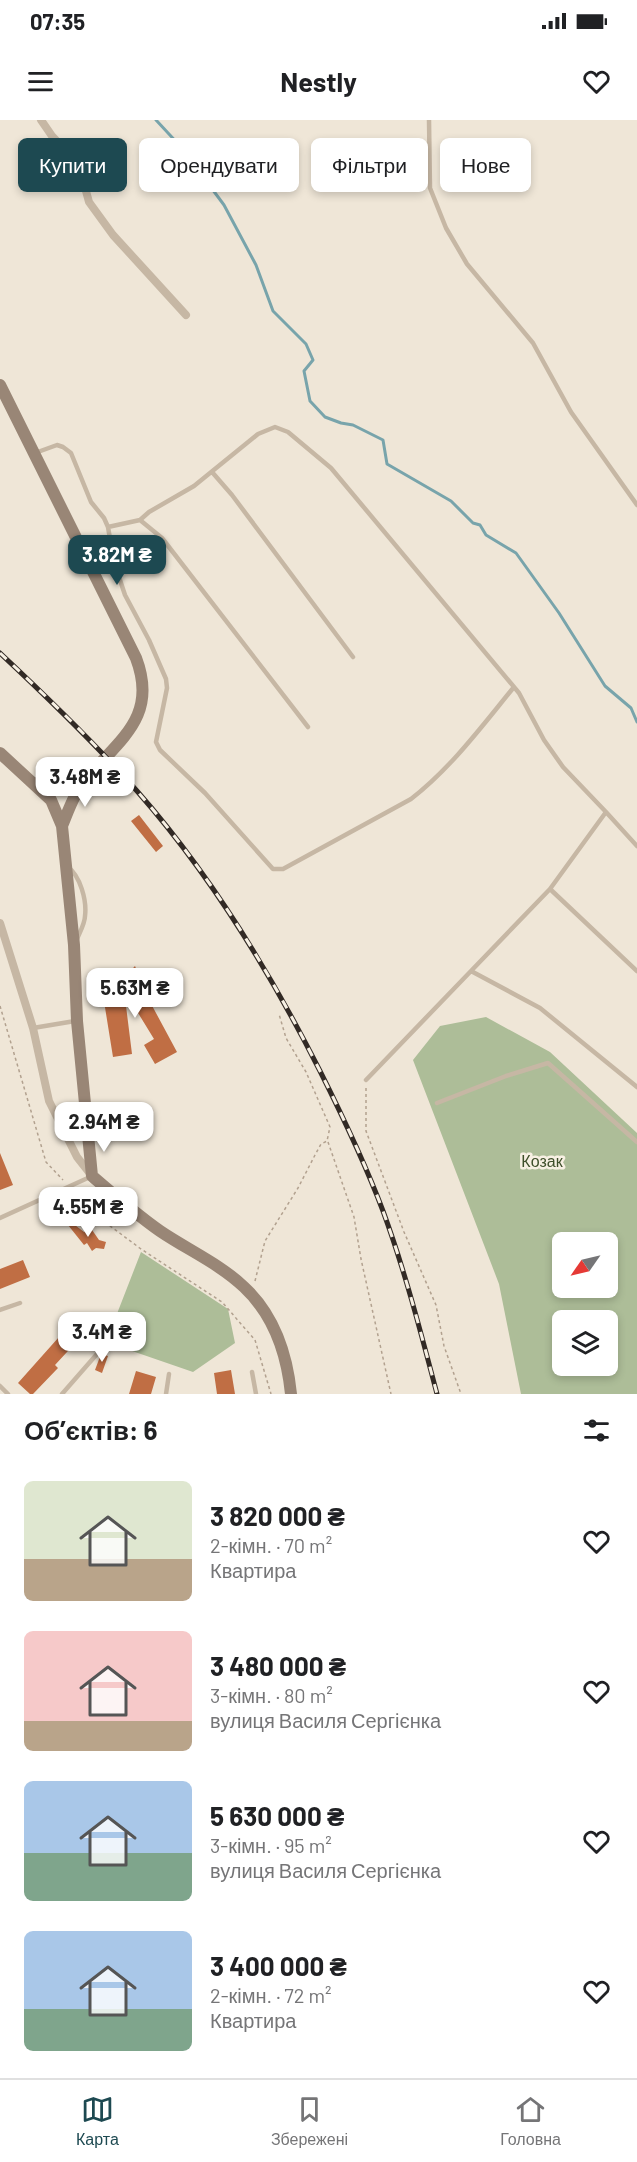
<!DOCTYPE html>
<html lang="uk">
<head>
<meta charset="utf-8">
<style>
	body { margin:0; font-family:Barlow,sans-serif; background:#f2f2f2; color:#202124; height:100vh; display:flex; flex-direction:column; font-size:22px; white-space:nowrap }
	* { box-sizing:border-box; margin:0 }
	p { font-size:20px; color:#757577 }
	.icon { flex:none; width:33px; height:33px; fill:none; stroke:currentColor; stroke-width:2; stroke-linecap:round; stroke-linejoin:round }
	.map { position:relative; height:1274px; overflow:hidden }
	.sheet { display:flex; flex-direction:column; background:#fff; flex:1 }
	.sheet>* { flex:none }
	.hud { position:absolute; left:18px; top:18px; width:602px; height:54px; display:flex; gap:12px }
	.needle { width:39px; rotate:236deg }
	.controls { position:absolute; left:552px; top:1112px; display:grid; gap:12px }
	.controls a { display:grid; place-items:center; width:66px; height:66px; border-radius:9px; background:#fff; box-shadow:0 3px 9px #0003; font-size:30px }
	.price { position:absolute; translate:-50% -51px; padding:0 14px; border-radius:12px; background:#fff; color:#222; font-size:20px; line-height:39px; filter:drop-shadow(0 2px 3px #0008) }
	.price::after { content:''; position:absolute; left:50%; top:36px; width:18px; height:14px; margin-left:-9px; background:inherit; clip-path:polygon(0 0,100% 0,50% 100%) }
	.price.active { background:#1d4951; color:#fff }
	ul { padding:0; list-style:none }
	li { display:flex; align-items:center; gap:18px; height:150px; padding:0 24px }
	li span { display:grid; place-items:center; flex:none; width:168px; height:120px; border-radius:9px; color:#555 }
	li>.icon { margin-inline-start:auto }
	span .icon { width:72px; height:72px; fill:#fffc; stroke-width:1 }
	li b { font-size:26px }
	h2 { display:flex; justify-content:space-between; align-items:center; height:72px; padding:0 24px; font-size:26px }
	.tag { padding:0 21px; border-radius:9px; background:#fff; box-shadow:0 3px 9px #0003; font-size:21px; line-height:54px }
	.tag.active { background:#1d4951; color:#fff }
	.status { display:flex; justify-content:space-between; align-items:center; height:42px; padding:0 30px; background:#fff; direction:ltr }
	.status svg { height:16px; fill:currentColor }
	header { display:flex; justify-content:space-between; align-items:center; height:78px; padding:0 24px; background:#fff; font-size:27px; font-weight:700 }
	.tabs { display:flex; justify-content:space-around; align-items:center; height:84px; border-top:2px solid #e0e0e0; background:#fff; font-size:16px; color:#757577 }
	.tabs a { display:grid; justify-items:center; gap:3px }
	.tabs .active { color:#1d4951 }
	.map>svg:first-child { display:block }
</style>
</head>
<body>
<div class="status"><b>07:35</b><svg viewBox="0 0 49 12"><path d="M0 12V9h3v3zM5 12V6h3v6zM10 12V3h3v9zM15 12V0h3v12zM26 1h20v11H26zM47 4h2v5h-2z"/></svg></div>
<header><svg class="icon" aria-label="menu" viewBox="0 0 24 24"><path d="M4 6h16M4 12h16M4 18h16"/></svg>Nestly<svg class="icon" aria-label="heart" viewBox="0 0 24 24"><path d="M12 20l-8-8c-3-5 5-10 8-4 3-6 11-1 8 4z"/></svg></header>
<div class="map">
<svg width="637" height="1274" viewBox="0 0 637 1274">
	<rect width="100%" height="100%" fill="#efe6d7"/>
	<path fill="#adbd98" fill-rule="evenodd" d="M486,897L550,932L637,1013V1274H521L499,1164L413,940L440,906ZM562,1122H608V1167H562ZM562,1200H608V1245H562Z
		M141,1132L228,1189L235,1223L193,1252L106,1222Z"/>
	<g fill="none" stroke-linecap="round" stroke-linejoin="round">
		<path stroke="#78a4ab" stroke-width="3" d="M156,0L181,27L224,85L256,145L273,191L306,224L313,240L304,251L310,281L325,297L341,303L353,305L383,320L387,344L451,381L473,403L480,405L486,415L516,433L559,493L605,566L631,588L637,602"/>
	</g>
	<path fill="#c06e44" d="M139,695L163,726L156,732L131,701Z
		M135,846L149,880L177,932L155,944L144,925L154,919L124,870L132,934L113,937L103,875L116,866Z
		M0,1033L13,1065L0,1070Z
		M71,1102L84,1112L90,1107L99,1120L106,1122L104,1129L96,1128L92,1131L87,1123L84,1125L68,1105Z
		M23,1140L30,1157L0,1169V1149Z
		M67,1208L79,1219L55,1245L58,1248L33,1274H30L18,1263Z
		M101,1234L108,1236L102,1253L95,1250Z
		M231,1250L235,1274H217L214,1253Z
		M136,1251L156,1257L151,1274H129Z"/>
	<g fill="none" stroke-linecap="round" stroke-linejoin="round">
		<path stroke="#b2a18f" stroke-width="1.5" stroke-dasharray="3 3" stroke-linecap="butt" d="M0,886L46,1042L63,1060
			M366,968V1011L404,1112L436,1185L444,1226L461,1274
			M328,1022L354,1097L361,1139L391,1274
			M75,1073L98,1097L141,1129L222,1182L255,1220L271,1274
			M255,1161L265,1121L298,1068L315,1035L321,1024L327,1021L330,1007L306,952L286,918L279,894"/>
		<path stroke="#c6b7a4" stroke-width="4.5" d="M429,0L430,68L446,108L467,144L533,223L571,292L637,385
			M35,333L57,325L63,327L71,333L91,382L104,398L108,407L114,442L125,475L149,520L166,559L167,568L156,622L160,630L205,673L273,749H283L411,679C451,648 482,606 514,567
			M212,352L232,375L353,537
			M140,400L162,418L308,607
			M108,407L140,400L149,392L194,366L258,314L275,307L288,312L331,348L519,573L544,620L563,647L606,692L550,769L471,851L540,888L637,967
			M606,692L637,726
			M68,747C80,756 87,780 85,796C85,803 80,812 77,819
			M550,769L637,851
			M33,908L75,901
			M366,960L471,851
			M437,983L506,956L548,943L637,1022
			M0,1098L90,1057
			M0,1190L20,1183
			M252,1252L256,1274
			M0,1266L8,1274
			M62,1274L97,1234
			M166,1274L169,1254"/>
		<path stroke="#c6b7a4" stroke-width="8" d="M41,0L52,16L72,37L81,53L89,82L113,115L186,195
			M0,803L33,908L49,981L77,1037L92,1056"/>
		<path stroke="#998676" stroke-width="12" d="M0,265L136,538C158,596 121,618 88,657C75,671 69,689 62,706
			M0,633L51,680L62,706L74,825L77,901L92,1056C114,1075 137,1095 160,1111C188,1130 220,1144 244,1167C274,1195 287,1234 291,1274
			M33,663C55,667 65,670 85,659"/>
		<defs>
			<path id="rail" d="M0,533C47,577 94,622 137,671C211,755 270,852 320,951C343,997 365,1043 383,1091C405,1151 421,1213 437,1274"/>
		</defs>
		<use href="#rail" stroke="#322a25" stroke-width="5"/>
		<use href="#rail" stroke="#f7f0e3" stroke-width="3" stroke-dasharray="9" stroke-linecap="butt"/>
	</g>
	<g text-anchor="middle" stroke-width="5" stroke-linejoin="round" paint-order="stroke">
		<g font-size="16" fill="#3e4f2a" stroke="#f7f0e3">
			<text x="542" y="1047">Козак</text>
		</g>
	</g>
</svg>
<div class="controls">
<a><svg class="needle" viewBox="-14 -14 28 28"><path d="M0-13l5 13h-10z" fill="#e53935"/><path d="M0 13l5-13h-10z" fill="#757577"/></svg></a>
<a><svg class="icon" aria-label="layers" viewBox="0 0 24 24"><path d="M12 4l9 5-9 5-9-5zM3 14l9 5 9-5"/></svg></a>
</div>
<b class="price active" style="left:117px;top:466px">3.82M ₴</b>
<b class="price" style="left:85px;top:688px">3.48M ₴</b>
<b class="price" style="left:135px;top:899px">5.63M ₴</b>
<b class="price" style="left:104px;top:1033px">2.94M ₴</b>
<b class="price" style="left:88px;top:1118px">4.55M ₴</b>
<b class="price" style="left:102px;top:1243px">3.4M ₴</b>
<div class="hud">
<a class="tag active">Купити</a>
<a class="tag">Орендувати</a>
<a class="tag">Фільтри</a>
<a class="tag">Нове</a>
</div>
</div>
<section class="sheet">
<h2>Об’єктів: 6<svg class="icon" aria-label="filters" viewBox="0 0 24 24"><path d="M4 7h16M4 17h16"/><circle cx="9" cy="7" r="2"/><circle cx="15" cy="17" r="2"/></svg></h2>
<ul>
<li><span style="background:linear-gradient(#dfe7d0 65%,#b9a48a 0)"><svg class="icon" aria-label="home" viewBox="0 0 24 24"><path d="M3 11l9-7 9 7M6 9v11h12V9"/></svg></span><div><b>3 820 000 ₴</b><p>2-кімн. · 70 m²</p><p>Квартира</p></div><svg class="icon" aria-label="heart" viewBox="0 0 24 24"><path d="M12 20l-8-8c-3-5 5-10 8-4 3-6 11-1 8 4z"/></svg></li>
<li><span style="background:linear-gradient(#f6c9c9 75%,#b9a48a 0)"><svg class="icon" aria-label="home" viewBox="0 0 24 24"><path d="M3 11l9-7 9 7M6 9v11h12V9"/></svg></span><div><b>3 480 000 ₴</b><p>3-кімн. · 80 m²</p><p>вулиця Василя Сергієнка</p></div><svg class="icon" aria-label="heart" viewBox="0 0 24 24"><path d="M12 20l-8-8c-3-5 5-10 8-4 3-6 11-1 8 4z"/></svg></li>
<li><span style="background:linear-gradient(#a9c7e8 60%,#7fa58c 0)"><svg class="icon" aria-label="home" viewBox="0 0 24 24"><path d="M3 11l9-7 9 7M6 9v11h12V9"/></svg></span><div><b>5 630 000 ₴</b><p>3-кімн. · 95 m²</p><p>вулиця Василя Сергієнка</p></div><svg class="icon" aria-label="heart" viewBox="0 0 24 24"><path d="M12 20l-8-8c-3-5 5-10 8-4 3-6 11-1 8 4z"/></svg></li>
<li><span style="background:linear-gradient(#a9c7e8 65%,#7fa58c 0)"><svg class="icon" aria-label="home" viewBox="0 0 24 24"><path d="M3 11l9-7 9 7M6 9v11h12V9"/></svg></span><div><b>3 400 000 ₴</b><p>2-кімн. · 72 m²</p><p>Квартира</p></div><svg class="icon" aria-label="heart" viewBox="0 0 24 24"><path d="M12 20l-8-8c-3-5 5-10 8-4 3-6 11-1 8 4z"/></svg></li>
</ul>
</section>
<nav class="tabs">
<a class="active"><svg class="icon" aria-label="map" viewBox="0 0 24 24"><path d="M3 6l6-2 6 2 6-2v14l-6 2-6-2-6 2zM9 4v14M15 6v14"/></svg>Карта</a>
<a><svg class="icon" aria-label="saved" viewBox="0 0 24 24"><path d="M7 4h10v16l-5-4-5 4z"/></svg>Збережені</a>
<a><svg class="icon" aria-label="home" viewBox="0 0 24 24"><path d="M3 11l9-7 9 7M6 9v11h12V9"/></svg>Головна</a>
</nav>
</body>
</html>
